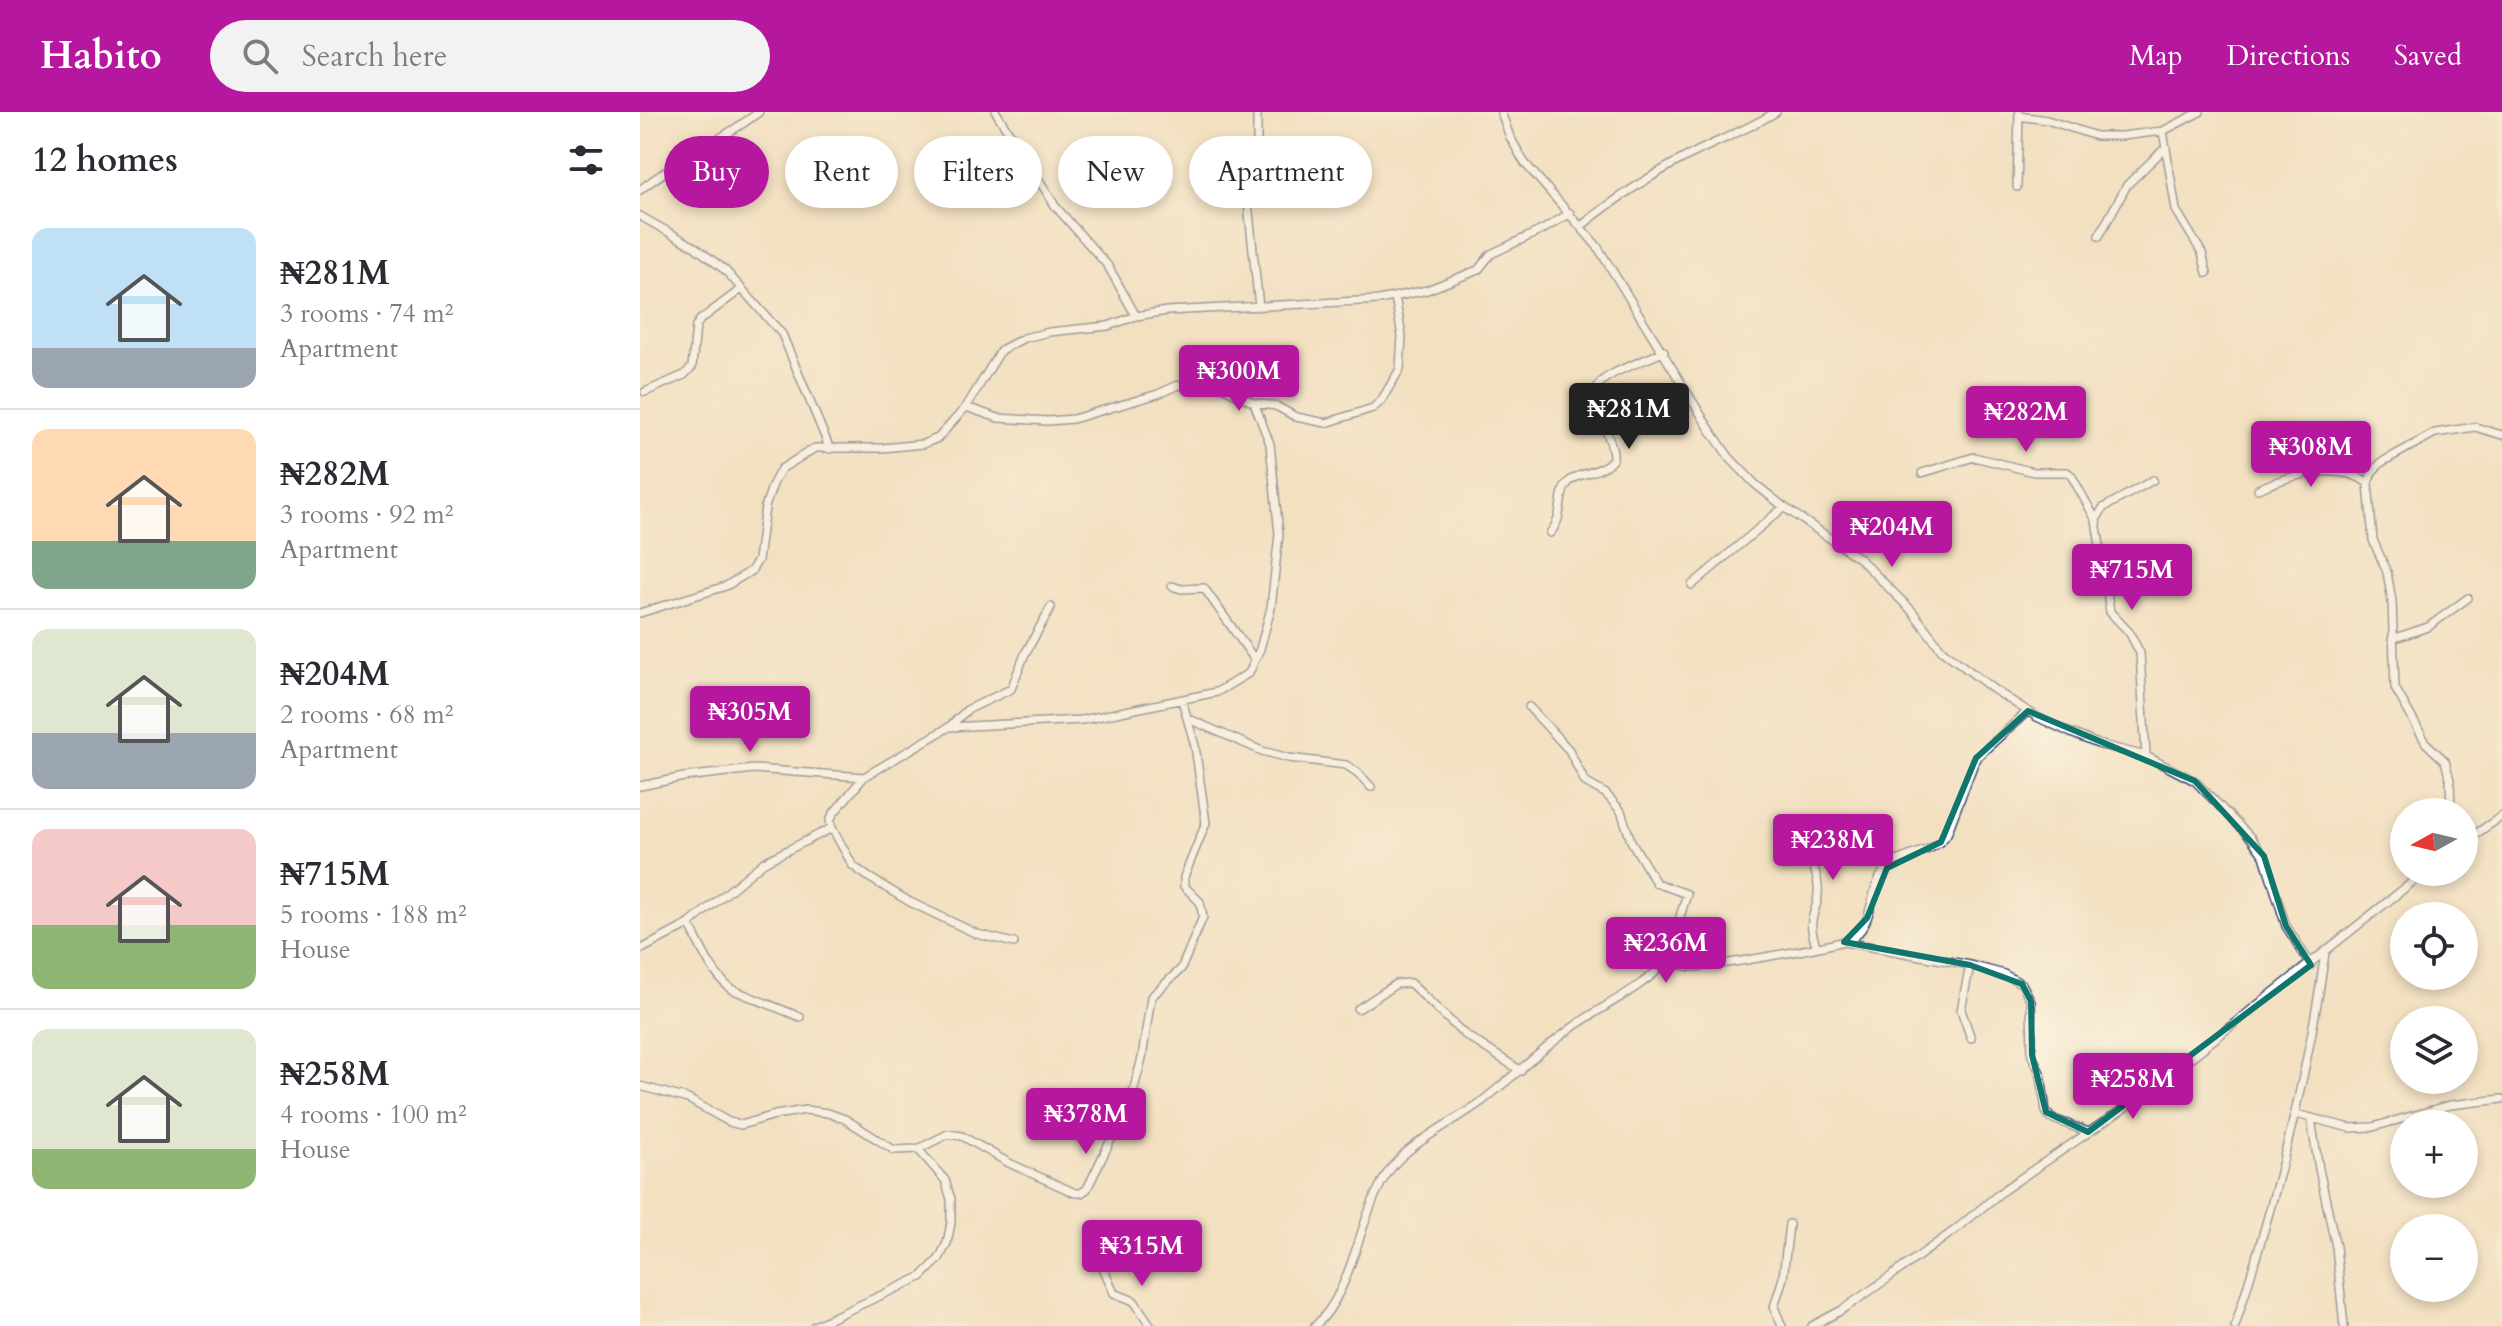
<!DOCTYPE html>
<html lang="en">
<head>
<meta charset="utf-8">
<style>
	body { margin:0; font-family:Cardo,serif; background:#f2f2f3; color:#2b2b33; height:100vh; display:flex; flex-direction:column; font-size:30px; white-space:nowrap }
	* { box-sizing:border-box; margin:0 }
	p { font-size:26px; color:#7c7c81 }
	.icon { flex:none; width:44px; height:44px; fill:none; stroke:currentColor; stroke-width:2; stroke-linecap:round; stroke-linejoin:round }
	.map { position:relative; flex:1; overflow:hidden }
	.details { display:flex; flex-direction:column; background:#fff; width:640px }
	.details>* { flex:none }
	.guide { position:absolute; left:24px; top:24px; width:760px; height:72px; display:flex; gap:16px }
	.needle { width:52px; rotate:262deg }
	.buttons { position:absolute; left:1750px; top:686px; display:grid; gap:16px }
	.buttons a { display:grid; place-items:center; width:88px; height:88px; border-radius:50%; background:#fff; box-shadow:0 4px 12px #0003; font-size:40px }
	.price { position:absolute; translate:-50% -68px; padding:0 18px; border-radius:8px; background:#b5179e; color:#fff; font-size:26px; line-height:52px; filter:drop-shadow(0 2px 4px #0008) }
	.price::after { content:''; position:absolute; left:50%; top:48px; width:24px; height:18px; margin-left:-12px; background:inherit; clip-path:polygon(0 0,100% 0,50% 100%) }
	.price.current { background:#222; color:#fff }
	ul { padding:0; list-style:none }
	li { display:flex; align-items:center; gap:24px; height:200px; padding:0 32px }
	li+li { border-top:2px solid #e1e1e2 }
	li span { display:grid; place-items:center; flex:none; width:224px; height:160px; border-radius:16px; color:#555 }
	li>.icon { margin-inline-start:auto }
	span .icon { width:96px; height:96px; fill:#fffc; stroke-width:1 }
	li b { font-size:34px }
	h2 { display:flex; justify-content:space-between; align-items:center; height:96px; padding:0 32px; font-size:34px }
	.tag { padding:0 28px; border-radius:36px; background:#fff; box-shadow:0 4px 12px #0003; font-size:28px; line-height:72px }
	.tag.current { background:#b5179e; color:#fff }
	header { display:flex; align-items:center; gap:48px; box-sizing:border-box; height:112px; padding:0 40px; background:#b5179e; color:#fff }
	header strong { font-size:38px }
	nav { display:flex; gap:44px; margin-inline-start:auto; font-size:28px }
	.search { width:560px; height:72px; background:#f2f2f3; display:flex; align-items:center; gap:20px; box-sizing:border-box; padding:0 28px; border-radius:44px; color:#7c7c81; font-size:30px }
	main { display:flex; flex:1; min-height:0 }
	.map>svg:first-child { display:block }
</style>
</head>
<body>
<header>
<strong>Habito</strong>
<div class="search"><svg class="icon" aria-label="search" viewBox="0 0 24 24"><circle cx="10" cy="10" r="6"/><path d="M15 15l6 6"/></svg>Search here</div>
<nav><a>Map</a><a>Directions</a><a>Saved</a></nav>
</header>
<main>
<section class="details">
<h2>12 homes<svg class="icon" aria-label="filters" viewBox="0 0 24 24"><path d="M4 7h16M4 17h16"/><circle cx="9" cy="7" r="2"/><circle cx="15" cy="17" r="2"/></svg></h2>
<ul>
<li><span style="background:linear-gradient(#bfe0f5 75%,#9aa5b1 0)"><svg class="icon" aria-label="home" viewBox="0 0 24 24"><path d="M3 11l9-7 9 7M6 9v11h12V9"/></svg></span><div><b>₦281M</b><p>3 rooms · 74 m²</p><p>Apartment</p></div></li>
<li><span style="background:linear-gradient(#ffd9b3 70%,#7fa58c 0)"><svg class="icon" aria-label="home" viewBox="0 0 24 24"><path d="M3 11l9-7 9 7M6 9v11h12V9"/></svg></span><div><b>₦282M</b><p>3 rooms · 92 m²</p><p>Apartment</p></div></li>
<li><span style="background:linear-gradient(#dfe7d0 65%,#9aa5b1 0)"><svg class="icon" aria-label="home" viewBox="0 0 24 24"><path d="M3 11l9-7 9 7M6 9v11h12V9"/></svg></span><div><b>₦204M</b><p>2 rooms · 68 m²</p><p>Apartment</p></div></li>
<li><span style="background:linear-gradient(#f6c9c9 60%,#8fb573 0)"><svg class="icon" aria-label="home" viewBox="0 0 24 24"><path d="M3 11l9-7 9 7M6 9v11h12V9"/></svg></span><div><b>₦715M</b><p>5 rooms · 188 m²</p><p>House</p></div></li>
<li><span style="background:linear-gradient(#dfe7d0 75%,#8fb573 0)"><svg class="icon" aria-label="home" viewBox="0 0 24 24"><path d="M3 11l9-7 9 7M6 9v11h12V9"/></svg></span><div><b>₦258M</b><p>4 rooms · 100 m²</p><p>House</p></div></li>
</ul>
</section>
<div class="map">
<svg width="1862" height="1214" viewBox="0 0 1862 1214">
	<rect width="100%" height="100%" fill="#fcf5e5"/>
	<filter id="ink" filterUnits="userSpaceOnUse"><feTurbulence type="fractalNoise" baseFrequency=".0125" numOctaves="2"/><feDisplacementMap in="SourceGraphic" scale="16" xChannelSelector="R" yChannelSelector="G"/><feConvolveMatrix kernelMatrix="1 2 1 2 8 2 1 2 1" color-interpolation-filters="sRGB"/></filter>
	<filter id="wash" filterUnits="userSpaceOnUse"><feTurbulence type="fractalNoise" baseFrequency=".006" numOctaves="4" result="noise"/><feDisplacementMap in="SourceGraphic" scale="32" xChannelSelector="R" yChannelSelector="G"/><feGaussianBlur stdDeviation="1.8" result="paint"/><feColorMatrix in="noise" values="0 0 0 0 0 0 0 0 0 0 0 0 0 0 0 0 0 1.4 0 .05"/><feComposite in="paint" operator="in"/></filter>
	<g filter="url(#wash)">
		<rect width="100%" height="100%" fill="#f2e0c1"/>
	</g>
	<g filter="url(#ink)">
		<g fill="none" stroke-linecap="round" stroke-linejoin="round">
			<defs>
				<path id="street" d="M356,0L416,95L468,154L496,204
					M617,0V37L610,50L608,91L619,195
					M861,0L870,25L884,50L957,134L1069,316L1089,345L1115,372L1144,395L1220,447L1272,499L1302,538L1353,577L1397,605L1431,621L1458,632L1506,644L1555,669L1611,726L1624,744L1646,814L1671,853
					M1379,4L1407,8L1456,24H1482L1523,19L1560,0
					M1523,19L1536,98L1562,141L1567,161
					M1377,75L1379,2
					M0,78C37,48 81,29 119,0
					M608,91L656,83L700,68
					M0,104L55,135L85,158L142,222L190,337
					M941,114C974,88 1009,64 1046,45C1076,29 1107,18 1136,0
					M1459,124L1487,73L1526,35
					M5,280L44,263L52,255L56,214L60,208L100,178
					M326,295L358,306L408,309L433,307L518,282L536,274L564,268L575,271L614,291L636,294L656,305L686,311L733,296L741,289L760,257L762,224L755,185
					M1282,361L1334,345L1394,360H1427L1431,363L1456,408
					M1618,377C1647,364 1700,349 1728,371
					M910,421C925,404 917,385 927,372C937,359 960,363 973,347C974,334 967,323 963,311C959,301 953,285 958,274C965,260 1009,248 1024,239
					M1052,473L1144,395
					M532,474L541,477L564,476L615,548
					M0,501L86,474L111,459L118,448L125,395L133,372L141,357L175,336H242L283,332L298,326L326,295L361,238L384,226L409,220L468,214L496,204L527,199L739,188L787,178L838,158L851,142L904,117L930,101
					M1752,527L1788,515L1828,486
					M889,595L929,638L945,670L966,682L981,699L991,729L1016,771L1047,782L1026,850
					M549,607L622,639L649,646L706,653L718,661L731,675
					M309,615L327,598L371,577L385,542L411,495
					M1506,644L1500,541L1489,520L1470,500L1456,408L1463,396L1513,368
					M0,674L44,665L114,657L224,665
					M1811,700L1810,668L1805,649L1786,631L1755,576L1752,489L1747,460L1733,428L1728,371L1732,360L1742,350L1795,321L1835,315L1862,323
					M192,716L213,754L230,766L270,790L337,822L374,831
					M1156,719C1164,736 1176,754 1178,773C1181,801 1163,802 1177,835
					M1824,730L1862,704
					M49,812C61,835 71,861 91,877L160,905
					M1204,830L1330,853L1364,862L1382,872L1391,889L1392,943L1401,963L1406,1000L1411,1006L1448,1020
					M0,838L49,812L124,750L192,716L190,709L193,702L224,665L309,615L442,608L577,580L609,561L620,537L631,496L639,422L630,332L614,291
					M1330,853L1321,898L1331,926
					M718,897L756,872L770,871L824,922L881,959
					M0,974L48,987L89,1010L101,1013L135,1003L166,998L188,1001L205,1007L254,1038L278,1037L308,1022L322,1024L369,1051L435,1081H441L447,1077L492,984L502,946L511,885L541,857L563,805L560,790L544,774V765L566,711L555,634L542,588
					M1656,1002L1710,1016L1733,1015L1810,993L1862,987
					M1671,1007L1679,1057L1696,1135L1704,1214
					M464,1158L474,1181L494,1189L511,1214
					M174,1214L281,1165L299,1147L307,1131L311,1111V1087L305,1068L278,1037
					M675,1214C719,1175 718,1086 760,1046C783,1024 815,1009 841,990C873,965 903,936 936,913C966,892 1002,876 1026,850C1036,852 1047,855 1056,855C1075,854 1204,833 1214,825C1236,808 1228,772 1249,754C1267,740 1294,742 1307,722L1336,646L1388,599
					M1142,1214L1134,1195L1143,1166L1149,1112
					M1172,1214L1202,1198L1247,1167L1315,1118L1365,1077L1504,983L1785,760
					M1595,1214C1634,1091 1667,970 1685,841"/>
			</defs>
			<use href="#street" stroke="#3b4a6d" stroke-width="10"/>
			<use href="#street" stroke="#fff" stroke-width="7"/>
		</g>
	</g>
	<path d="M0 0H1862V1214H0ZM1388,599L1555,669L1624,744L1646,814L1671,853L1448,1020L1406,1000L1392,943L1391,889L1382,872L1330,853L1204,830L1227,806L1247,756L1301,730L1336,646Z" fill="#f2e0c1" fill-opacity=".55" fill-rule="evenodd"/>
	<path fill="none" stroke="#0f766e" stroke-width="6" stroke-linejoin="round" d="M1388,599L1555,669L1624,744L1646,814L1671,853L1448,1020L1406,1000L1392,943L1391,889L1382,872L1330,853L1204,830L1227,806L1247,756L1301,730L1336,646Z"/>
</svg>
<div class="buttons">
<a><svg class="needle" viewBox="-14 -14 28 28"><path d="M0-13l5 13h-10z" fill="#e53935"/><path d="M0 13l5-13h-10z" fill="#7c7c81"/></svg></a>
<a><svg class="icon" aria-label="locate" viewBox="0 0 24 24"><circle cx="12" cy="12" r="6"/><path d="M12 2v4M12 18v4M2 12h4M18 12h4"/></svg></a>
<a><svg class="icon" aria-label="layers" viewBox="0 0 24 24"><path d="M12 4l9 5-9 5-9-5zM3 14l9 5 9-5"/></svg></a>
<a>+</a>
<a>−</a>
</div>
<b class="price" style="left:599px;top:301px">₦300M</b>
<b class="price current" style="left:989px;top:339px">₦281M</b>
<b class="price" style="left:1386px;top:342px">₦282M</b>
<b class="price" style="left:1671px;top:377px">₦308M</b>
<b class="price" style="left:1252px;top:457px">₦204M</b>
<b class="price" style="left:1492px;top:500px">₦715M</b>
<b class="price" style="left:110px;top:642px">₦305M</b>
<b class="price" style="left:1193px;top:770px">₦238M</b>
<b class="price" style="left:1026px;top:873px">₦236M</b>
<b class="price" style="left:1493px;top:1009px">₦258M</b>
<b class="price" style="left:446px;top:1044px">₦378M</b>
<b class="price" style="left:502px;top:1176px">₦315M</b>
<div class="guide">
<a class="tag current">Buy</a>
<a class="tag">Rent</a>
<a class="tag">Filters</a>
<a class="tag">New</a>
<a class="tag">Apartment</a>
</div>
</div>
</main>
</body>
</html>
